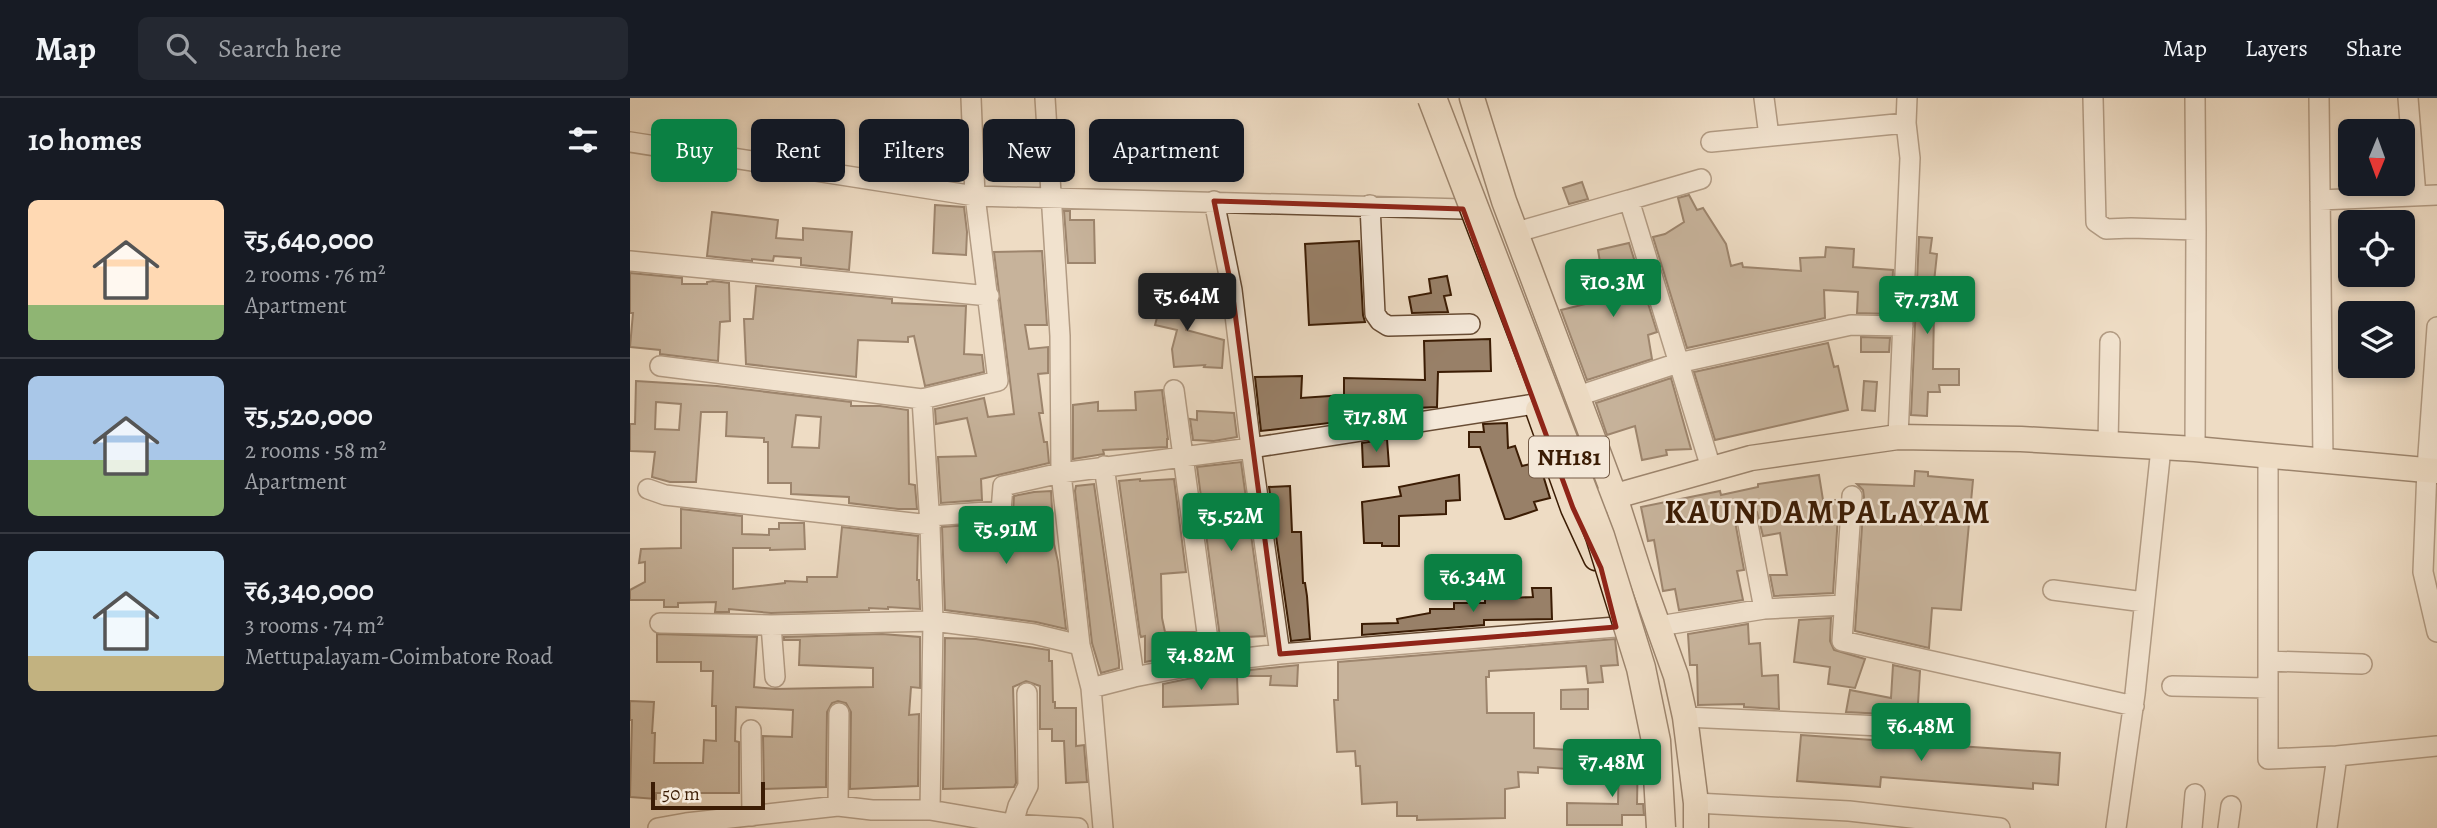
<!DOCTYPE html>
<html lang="en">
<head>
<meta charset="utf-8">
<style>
	body { margin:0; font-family:Alegreya,serif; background:#242831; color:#f1f3f6; height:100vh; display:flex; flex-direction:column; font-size:26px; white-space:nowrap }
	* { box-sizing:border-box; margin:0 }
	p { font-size:23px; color:#9ea1a6 }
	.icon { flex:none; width:38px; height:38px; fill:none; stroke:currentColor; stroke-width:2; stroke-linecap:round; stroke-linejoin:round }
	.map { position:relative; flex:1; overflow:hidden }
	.drawer { display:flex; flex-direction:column; background:#171b24; width:630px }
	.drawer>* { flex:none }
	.guide { position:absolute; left:21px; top:21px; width:665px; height:63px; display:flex; gap:14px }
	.needle { width:46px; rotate:181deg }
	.buttons { position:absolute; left:1708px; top:21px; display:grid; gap:14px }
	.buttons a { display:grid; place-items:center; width:77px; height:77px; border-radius:10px; background:#171b24; box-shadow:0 4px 10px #0003; font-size:35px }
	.scale { position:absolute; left:21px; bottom:18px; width:114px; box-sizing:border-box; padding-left:7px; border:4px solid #3b1c04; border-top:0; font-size:19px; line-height:24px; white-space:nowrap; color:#3b1c04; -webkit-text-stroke:5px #f4e8d9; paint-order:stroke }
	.price { position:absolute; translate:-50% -60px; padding:0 16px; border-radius:7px; background:#0b8043; color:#fff; font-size:23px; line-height:46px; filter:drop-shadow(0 2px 4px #0008) }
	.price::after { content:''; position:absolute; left:50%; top:42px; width:21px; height:16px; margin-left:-10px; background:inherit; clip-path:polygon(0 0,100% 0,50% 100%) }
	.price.active { background:#222; color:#fff }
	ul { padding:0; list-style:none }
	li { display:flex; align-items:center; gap:21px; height:175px; padding:0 28px }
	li+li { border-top:2px solid #363941 }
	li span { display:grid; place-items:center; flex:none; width:196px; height:140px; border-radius:10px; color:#555 }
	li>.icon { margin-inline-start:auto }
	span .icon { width:84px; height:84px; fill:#fffc; stroke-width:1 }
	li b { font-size:30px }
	h2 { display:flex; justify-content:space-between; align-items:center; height:84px; padding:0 28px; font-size:30px }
	.tag { padding:0 24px; border-radius:10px; background:#171b24; box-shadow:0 4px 10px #0003; font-size:24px; line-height:63px }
	.tag.active { background:#0b8043; color:#fff }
	header { display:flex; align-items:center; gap:42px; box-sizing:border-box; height:98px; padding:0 35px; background:#171b24; border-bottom:2px solid #363941 }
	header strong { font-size:33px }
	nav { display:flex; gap:38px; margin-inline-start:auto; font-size:24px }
	.search { width:490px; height:63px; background:#242831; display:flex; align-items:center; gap:18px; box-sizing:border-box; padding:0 24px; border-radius:10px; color:#9ea1a6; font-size:26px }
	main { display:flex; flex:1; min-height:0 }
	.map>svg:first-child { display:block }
</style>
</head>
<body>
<header>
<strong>Map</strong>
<div class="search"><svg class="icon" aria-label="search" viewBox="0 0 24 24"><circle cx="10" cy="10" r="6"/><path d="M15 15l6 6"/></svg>Search here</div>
<nav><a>Map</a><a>Layers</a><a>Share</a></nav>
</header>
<main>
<section class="drawer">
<h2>10 homes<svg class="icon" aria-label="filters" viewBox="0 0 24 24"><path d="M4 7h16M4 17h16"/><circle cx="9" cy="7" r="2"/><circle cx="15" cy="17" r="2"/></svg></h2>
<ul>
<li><span style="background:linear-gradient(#ffd9b3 75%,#8fb573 0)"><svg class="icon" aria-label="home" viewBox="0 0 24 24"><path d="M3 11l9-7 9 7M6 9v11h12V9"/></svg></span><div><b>₹5,640,000</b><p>2 rooms · 76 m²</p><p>Apartment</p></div></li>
<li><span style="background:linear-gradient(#a9c7e8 60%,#8fb573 0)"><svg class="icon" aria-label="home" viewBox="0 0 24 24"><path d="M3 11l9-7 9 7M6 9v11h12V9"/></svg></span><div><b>₹5,520,000</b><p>2 rooms · 58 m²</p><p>Apartment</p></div></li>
<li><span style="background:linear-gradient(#bfe0f5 75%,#c2b280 0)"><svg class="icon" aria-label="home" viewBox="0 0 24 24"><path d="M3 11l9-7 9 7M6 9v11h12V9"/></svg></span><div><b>₹6,340,000</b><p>3 rooms · 74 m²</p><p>Mettupalayam-Coimbatore Road</p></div></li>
</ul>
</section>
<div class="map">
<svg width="1807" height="730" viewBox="0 0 1807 730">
	<rect width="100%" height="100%" fill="#eedcc4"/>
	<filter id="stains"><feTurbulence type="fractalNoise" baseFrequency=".00286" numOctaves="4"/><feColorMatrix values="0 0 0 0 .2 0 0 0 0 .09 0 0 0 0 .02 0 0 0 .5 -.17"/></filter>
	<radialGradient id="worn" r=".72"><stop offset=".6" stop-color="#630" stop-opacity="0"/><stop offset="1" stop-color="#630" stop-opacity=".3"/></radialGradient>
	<path fill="#988068" stroke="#3b1c04" stroke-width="2" fill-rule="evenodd" d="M952,84L958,101L939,106L933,90Z
		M1059,97L1067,112L1073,110L1096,146L1101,168L1112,165L1113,169L1171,173L1170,160L1195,159L1196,149L1224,151L1223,169L1263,172L1261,216L1227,215L1228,194L1194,192L1195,220L1057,250L1023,139L1035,136L1054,124L1048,100Z
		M305,107L334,109L337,134L336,157L303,155Z
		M434,113H440V122H464L465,165H438Z
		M82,114L148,122L146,140L173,142V130L222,134L219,172L171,167V160L144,158L143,163L122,161V163L77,158Z
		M1289,139L1302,140L1300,155L1307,156L1301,212H1304L1303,271H1329V287H1309L1310,294H1298L1297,318L1281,317Z
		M729,143L733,217L735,224L679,227L675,146Z
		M999,145L1027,234L1018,237L1022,261L957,282L931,212L976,201L968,152Z
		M412,153L417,227H395L399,251L418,249V275L408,276L413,315H409L414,344H417L419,365L351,381L352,402L311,405L308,359L346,358L337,320L306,326L305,311L354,300L358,319L384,316L364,154Z
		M0,175L52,180V186H77V184L83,183L99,185L100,223L90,224L88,263L30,256V252L0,249L3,215H0Z
		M817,178L821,197L814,198L818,214L782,215L779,199L801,195L799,181Z
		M552,184L556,232L594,242L592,270L574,269L575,267L544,269L542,251L547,232L525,227L534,194L533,185Z
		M126,188L262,201V205L336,208L334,256L352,257L354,274L295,288L284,238L278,239V244L228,242L226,279L116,266L114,221H123Z
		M1231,239L1260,240L1259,254H1231Z
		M860,241L861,273L808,274L807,309L764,311V316L745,318L707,317L708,324L631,333L625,279L672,278L671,300L714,297V280L795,282L794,243Z
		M1198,245L1204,269L1208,268L1218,312L1085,342L1064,274Z
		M1041,280L1061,351L1036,352L1037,357L1012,362L1005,328L977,337L966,305Z
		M6,283L87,288L221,304V308H250L278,312L279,386L285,387L287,411H268L219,405V399L161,396V385H138V344H134V340L96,338L97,314H71L66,384H40L22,379L25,354L0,353V326H5ZM26,304L51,306L49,332L25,331ZM166,317L191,319L189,350L162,349Z
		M1234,283L1247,284L1245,313L1232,312Z
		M532,292L538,341H537V349L473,352L474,356L443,361V307L468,304V313L506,312L505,294Z
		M567,313L604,315L607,339L584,343L563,342L560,321L567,322Z
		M877,325L878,350L885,348L892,368L909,364L920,400L904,404L907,412L880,421H875L850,349H839V334H854L853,326Z
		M757,341L759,368L733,369L732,345Z
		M611,364L635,538L616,539L617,546L591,547L567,369Z
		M1285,373L1298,374V378L1343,382L1331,512L1302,510L1299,550L1225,533L1234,399L1233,392L1227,386L1284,388Z
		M829,377L830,402L816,403V416L769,418V448H752V445H734L732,404L771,398L769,389Z
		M1189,377L1193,402H1209L1203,495L1144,498L1140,477H1157L1150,435L1133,438L1127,414L1115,409L1109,412L1105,423L1114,472L1107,473L1113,502L1049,512L1045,491L1033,493L1024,442L1018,443L1011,409L1090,393L1091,397L1128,389V386Z
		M510,381V383L544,381L556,474L531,476L532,520L535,534H565L567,554L515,564V538L511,539L510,536L489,383Z
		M464,386L489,562V570L471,575L462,545L445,393L446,388Z
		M660,388L662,434H671L673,485H675L677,498L680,541L661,543L639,389Z
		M421,393L424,446L428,464L436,531L406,524L315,512L312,429L379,424L383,415L384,398L404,394Z
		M51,411L112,418V436L139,437V431H149V425H174L175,451L140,452V450H103V491L155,485V483L177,484V479H207L212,429L288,438L287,482H289L290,511L258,509V511L239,510V512L141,515L99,511V514H85L86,504L48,505V509H34V502H0V492L15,484V464L9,465L11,451L51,450Z
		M902,490H921L922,521L854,522V527L732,537V526L768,525L767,521L800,515V511H824V505H855V501L903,499Z
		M1201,520L1200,543L1204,552L1235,561L1225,590L1198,586L1200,569L1164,564L1169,522Z
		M1118,526L1119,546L1130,545L1132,578L1148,577L1149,611L1114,609V606L1068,607L1067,567H1060L1058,536Z
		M27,536L127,539L124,589L145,591L243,589V570L169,567L170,542H154V539L252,536L290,539V590L281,589L279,617L289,616L288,688L220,691L221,614L216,605L208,603L202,605L197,614L196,689L134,691L133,638L162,639L163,612L106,609L105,643L109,644V695H26V701L0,699L2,622H0V603L24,604L22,635H25L24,665H73L74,642L86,643V608H82L83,573H71V564H27Z
		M315,540L346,541L419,552V563H422L423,604H425V610H446V648L454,647L457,684L436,685L434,643H422V631H410V588L396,583L383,589L386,685L384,689L313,691Z
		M985,541L988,567L971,568L973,584L958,585L956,568L859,573V579H856L857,615H904V650L939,652L938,671L908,669V675L888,674L889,689L875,691V720L787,722V718H767V704L732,706L730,668H726L725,653L707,654L704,602H708V564Z
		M668,567L667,588L640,587L641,578H610V573Z
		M1263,567L1290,573L1288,606L1293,607L1289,630L1285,629L1280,619L1274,617L1216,614L1220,592L1261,600Z
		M607,578L608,606L533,609V586L567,579Z
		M958,591V611H931V592Z
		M1171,637L1430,655L1428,687L1403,685V691L1251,679L1250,689L1167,683Z
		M989,653H1008L1007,706H1013L1014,717H992V727H937V705L988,706Z"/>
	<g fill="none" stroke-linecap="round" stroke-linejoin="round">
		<defs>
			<path id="minor" d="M341,0L345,98L833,111
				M1134,0L1139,38
				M1463,0L1466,124L1476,131L1501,130L1566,132L1565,351
				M1565,0L1566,132
				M1689,0L1693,362
				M1778,0L1786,98
				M0,44L345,98L368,283L292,301
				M1081,44L1276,25
				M1071,81L999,102L1081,370
				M1690,102L1807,97
				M584,103L602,192L621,350L650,556
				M740,107L745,216L750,223L758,228L840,226
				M887,134L999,102
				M0,163L359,198
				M1807,229L1797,371L1793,474L1807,534
				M30,268L292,301L300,427
				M544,292L581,564
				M948,298L1048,265L1221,227L1273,228
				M1268,339L1280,60L1276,25L1277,0
				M1478,346L1480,244
				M1638,358V661L1707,658
				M474,368L504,579
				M18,391L35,397L300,427L303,523L300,712
				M1222,398L1212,543L1504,608
				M300,418L371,413L373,388L431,375L430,238L415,0
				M1117,421L1134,511
				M1423,492L1514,504
				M30,525L141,527
				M1029,528L1134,511L1214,507
				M1638,563L1732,566
				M145,579L141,527L303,523L404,536L450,547
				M1542,588L1638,590
				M461,590L504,579L581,564L650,556L986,529
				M1055,619L1273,629
				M121,632L122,718
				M1066,705L1219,713L1370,730
				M208,708L209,615
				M28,730L56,725L208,708L242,712H300L382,726L448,730
				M382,730L388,708L398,688L397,595
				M473,730L461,590L450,547L431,375L621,350L905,306
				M1486,730L1505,596L1531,350
				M1562,730L1565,696
				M1598,730L1601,708
				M1697,730L1707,658L1807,648"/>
			<path id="major" d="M842,0L874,103L985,399L1009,474L1046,578L1055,619L1066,705V730
				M908,312L943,410L966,460
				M943,410L1121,360L1268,339L1391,341L1565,351L1807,373"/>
		</defs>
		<use href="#minor" stroke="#684c34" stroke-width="22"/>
		<use href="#major" stroke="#3b1c04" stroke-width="27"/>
		<use href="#minor" stroke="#f4e8d9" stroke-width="19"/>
		<use href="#major" stroke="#eedcc4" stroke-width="24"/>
		<defs>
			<path id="highway-bridge" d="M802,0L970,438L1011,570L1026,643L1031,730"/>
		</defs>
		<use href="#highway-bridge" stroke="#3b1c04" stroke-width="31" stroke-linecap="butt"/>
		<use href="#highway-bridge" stroke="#eedcc4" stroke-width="28"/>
	</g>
	<path d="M0 0H1807V730H0ZM584,103L833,111L943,410L971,470L986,529L650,556L602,192Z" fill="#eedcc4" fill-opacity=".55" fill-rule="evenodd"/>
	<path fill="none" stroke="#8f2418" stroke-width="5" stroke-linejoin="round" d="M584,103L833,111L943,410L971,470L986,529L650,556L602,192Z"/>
	<g text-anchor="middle" stroke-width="5" stroke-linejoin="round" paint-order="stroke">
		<rect fill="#f4e8d9" stroke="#725944" stroke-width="2" x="899" y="338.5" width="80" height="41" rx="5"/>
		<g font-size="24" font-weight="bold" fill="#3b1c04">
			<text x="939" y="367">NH181</text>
		</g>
		<g font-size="33" font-weight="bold" letter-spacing="2" fill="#3b1c04" stroke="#f4e8d9">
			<text x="1198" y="425">KAUNDAMPALAYAM</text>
		</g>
	</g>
	<rect width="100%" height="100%" filter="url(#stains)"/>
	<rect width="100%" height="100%" fill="url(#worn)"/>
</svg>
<div class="buttons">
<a><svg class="needle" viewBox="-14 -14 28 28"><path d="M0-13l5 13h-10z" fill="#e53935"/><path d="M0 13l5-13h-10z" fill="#9ea1a6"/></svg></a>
<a><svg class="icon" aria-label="locate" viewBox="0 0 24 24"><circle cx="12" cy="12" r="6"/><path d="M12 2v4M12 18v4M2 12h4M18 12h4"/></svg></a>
<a><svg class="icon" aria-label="layers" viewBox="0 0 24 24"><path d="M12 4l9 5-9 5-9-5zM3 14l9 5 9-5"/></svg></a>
</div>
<div class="scale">50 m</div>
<b class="price" style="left:983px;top:221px">₹10.3M</b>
<b class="price active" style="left:557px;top:235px">₹5.64M</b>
<b class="price" style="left:1297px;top:238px">₹7.73M</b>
<b class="price" style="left:746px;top:356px">₹17.8M</b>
<b class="price" style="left:601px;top:455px">₹5.52M</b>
<b class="price" style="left:376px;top:468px">₹5.91M</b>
<b class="price" style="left:843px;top:516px">₹6.34M</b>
<b class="price" style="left:571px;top:594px">₹4.82M</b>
<b class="price" style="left:1291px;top:665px">₹6.48M</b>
<b class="price" style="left:982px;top:701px">₹7.48M</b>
<div class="guide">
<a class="tag active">Buy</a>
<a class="tag">Rent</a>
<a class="tag">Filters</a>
<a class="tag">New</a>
<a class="tag">Apartment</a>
</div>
</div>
</main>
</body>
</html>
